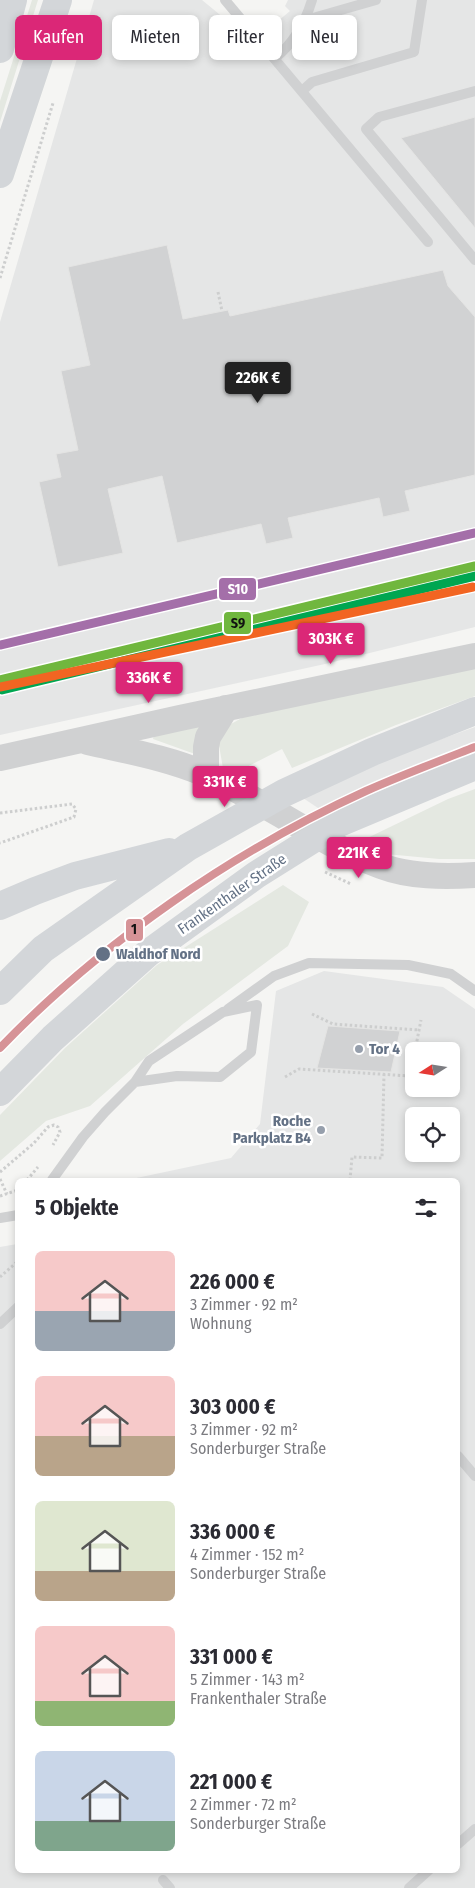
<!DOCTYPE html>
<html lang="de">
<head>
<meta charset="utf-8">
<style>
	body { margin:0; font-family:"Fira Sans Condensed",sans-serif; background:#f2f2f3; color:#2b2b33; height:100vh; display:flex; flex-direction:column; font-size:19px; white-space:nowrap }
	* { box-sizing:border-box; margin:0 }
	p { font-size:16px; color:#7c7c81 }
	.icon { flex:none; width:28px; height:28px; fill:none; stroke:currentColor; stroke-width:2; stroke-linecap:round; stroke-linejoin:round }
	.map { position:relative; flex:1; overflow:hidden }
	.panel { position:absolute; left:15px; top:1178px; width:445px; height:695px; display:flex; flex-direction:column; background:#fff; border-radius:8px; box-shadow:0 2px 8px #0003 }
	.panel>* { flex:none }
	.top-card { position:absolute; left:15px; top:15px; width:445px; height:45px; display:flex; gap:10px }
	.needle { width:32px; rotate:258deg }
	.fabs { position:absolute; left:405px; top:1042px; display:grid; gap:10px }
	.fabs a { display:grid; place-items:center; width:55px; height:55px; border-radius:8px; background:#fff; box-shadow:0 2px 8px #0003; font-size:25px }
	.price { position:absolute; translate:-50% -42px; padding:0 11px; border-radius:5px; background:#db2777; color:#fff; font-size:16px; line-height:32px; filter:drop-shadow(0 1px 2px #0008) }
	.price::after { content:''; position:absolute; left:50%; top:30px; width:15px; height:11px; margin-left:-8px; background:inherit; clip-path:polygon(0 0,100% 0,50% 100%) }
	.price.current { background:#222; color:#fff }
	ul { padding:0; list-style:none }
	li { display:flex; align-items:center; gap:15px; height:125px; padding:0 20px }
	li span { display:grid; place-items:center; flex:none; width:140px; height:100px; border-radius:8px; color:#555 }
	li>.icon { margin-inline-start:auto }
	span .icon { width:60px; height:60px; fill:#fffc; stroke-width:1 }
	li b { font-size:21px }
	h2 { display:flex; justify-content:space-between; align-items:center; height:60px; padding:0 20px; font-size:21px }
	.chip { padding:0 18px; border-radius:8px; background:#fff; box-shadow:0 2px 8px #0003; font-size:18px; line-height:45px }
	.chip.current { background:#db2777; color:#fff }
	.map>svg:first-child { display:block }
</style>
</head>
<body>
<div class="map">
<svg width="475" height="1888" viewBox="0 0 475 1888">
	<rect width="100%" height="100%" fill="#f5f5f3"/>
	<path fill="#e5e6e6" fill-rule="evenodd" d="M94,0H202L253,42L290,11L285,6L288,0H475V627L325,664L0,735V322Z
		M475,727V755L330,816L303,798L397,755Z
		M324,971L443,987L475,1009V1888H0V1247L17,1244L18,1870H458V1180H127L231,1158L260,1124L276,991ZM414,1051H451V1089H414ZM414,1116H451V1154H414Z"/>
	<path fill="#e4e8e1" d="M32,0H38L0,122V101Z
		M475,666V696L396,725L292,768L282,749L235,773L223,768L218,740L231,724L249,714Z
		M199,726L195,754L153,739L154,735Z
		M475,789V859H439L386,854L359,842L448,799Z
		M283,885L309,902L288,946L183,1024L90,1106L46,1121L0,1161V1115L65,1048L157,965Z"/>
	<path fill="#d1d2d3" stroke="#e4e4e3" d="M475,117V228L401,138Z
		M167,245L183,319L228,310L230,316L443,270L448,286L475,317V475L405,491L410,511L383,517L379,498L288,518L293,538L266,544L261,524L177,543L162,476L108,489L123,553L58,567L39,482L61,477L56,454L78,450L61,371L90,365L68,267Z
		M328,1026L400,1031L391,1072L317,1068Z"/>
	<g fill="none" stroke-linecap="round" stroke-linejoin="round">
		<path stroke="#cdcece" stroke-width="3" stroke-dasharray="2.5 2.5" stroke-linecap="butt" d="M0,278L53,103
			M218,292L222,311
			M0,813L72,804L76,809L74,817L0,843
			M325,872L351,884
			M312,1014L333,1024L419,1030
			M415,1051L421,1020
			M285,1077L299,1069L410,1076
			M407,1088L414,1056
			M0,1172L34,1143L48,1127L54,1125L58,1127L60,1132L53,1145
			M0,1179L7,1194
			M27,1180L38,1167
			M350,1180L352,1157L382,1158L384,1074
			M0,1196L18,1190
			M0,1277L18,1261"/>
		<path stroke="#d0d1d2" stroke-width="10" d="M225,0L428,242
			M306,20L376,0
			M275,58C294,43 305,23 312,0
			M302,91L312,82L414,52L422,0
			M475,91L379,117L366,129L475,260
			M228,1009L274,976L309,963L408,965L451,974L475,991
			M52,1180L83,1137L105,1112L135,1082L149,1061L223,1012L257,1005L251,1052L220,1077L177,1076L135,1082
			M0,1218L18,1215
			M0,1324L18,1307
			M458,1456L475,1476
			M458,1844L475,1829
			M163,1880L170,1888
			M409,1888L429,1870"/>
		<path stroke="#d0d1d2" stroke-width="26" d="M88,742C127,751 168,758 205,774C265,801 318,843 381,866C410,877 444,877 475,875
			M0,758L180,718L475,656
			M206,775V747L208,737L226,708"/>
		<path stroke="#d3d6d9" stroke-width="28" d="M0,49L13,0
			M0,174L58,0"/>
		<path stroke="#d3d6d9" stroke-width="28" d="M0,906L35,891L75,876L169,852
			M0,991L43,949L188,847L284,793L372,752L475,711
			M0,1092L53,1038L147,954L256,875L339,823L475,766"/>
		<defs>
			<path id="rail-1" d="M0,680L475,566"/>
			<path id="rail-2" d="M0,645L475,533"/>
			<path id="rail-3" d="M2,690L475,576"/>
			<path id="rail-4" d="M0,687L473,587"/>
		</defs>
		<use href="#rail-1" stroke="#fff" stroke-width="12"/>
		<use href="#rail-2" stroke="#fff" stroke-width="12"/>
		<use href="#rail-3" stroke="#fff" stroke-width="12"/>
		<use href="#rail-4" stroke="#fff" stroke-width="12"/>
		<use href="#rail-1" stroke="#70b73e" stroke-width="9"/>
		<use href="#rail-2" stroke="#a46fa9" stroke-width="9"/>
		<use href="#rail-3" stroke="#00a651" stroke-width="9"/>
		<use href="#rail-4" stroke="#f26522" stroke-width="9"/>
		<defs>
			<path id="tram-1" d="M0,1048C101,943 234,851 366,791C402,775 439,761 475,747"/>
		</defs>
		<use href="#tram-1" stroke="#fff" stroke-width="11"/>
		<use href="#tram-1" stroke="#d69397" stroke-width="8"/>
	</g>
	<circle fill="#637185" stroke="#fff" stroke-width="2" cx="103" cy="954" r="8"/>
	<g fill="#969fac" stroke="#fff" stroke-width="2">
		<circle cx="359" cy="1049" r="5"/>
		<circle cx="321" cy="1130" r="5"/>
	</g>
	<g text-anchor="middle" stroke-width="5" stroke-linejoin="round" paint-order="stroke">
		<g font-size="15" fill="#637185" stroke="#fff">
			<text transform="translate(232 894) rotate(-35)" y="5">Frankenthaler Straße</text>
		</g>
		<g font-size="15" font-weight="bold" fill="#637185" stroke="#fff" text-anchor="start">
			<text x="116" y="959">Waldhof Nord</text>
		</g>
		<g font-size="15" font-weight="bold" fill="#637185" stroke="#fff" text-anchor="start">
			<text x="369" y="1054">Tor 4</text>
			<text x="311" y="1126" text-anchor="end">Roche<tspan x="311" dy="17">Parkplatz B4</tspan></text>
		</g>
	</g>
	<g stroke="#fff" stroke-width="2">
		<rect x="218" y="577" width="39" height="24" rx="5" fill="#a46fa9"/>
		<rect x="223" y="611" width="29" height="24" rx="5" fill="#70b73e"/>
		<rect x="125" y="918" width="19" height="24" rx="5" fill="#d69397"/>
	</g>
	<g font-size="14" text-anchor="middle" font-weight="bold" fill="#fff">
		<text x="238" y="594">S10</text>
	</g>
	<g font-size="14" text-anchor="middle" font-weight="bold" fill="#111">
		<text x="238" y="628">S9</text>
		<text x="134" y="934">1</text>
	</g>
</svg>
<div class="fabs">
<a><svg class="needle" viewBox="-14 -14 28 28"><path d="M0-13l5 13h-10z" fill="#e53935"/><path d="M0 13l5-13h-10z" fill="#7c7c81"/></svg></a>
<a><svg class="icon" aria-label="locate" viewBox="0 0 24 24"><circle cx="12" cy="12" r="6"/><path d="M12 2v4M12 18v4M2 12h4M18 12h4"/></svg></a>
</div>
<b class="price current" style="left:258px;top:404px">226K €</b>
<b class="price" style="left:331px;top:665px">303K €</b>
<b class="price" style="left:149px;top:704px">336K €</b>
<b class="price" style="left:225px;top:808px">331K €</b>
<b class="price" style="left:359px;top:879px">221K €</b>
<div class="top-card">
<a class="chip current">Kaufen</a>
<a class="chip">Mieten</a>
<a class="chip">Filter</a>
<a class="chip">Neu</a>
</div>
<section class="panel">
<h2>5 Objekte<svg class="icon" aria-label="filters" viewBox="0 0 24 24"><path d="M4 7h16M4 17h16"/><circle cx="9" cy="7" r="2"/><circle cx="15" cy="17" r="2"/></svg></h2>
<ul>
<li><span style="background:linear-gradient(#f6c9c9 60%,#9aa5b1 0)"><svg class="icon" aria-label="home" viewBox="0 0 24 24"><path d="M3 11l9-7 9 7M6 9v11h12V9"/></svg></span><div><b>226 000 €</b><p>3 Zimmer · 92 m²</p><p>Wohnung</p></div></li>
<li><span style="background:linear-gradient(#f6c9c9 60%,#b9a48a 0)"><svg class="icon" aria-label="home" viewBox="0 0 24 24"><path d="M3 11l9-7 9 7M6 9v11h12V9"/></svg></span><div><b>303 000 €</b><p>3 Zimmer · 92 m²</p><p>Sonderburger Straße</p></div></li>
<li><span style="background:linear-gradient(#dfe7d0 70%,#b9a48a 0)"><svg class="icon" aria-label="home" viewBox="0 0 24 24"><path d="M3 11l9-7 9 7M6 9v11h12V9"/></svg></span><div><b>336 000 €</b><p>4 Zimmer · 152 m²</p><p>Sonderburger Straße</p></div></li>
<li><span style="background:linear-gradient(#f6c9c9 75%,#8fb573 0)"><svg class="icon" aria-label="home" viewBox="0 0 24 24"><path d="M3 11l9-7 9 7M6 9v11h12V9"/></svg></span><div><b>331 000 €</b><p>5 Zimmer · 143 m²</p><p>Frankenthaler Straße</p></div></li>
<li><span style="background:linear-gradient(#c9d6e8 70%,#7fa58c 0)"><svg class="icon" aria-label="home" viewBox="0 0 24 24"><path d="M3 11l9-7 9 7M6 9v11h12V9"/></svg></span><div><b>221 000 €</b><p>2 Zimmer · 72 m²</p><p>Sonderburger Straße</p></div></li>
</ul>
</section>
</div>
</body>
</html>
